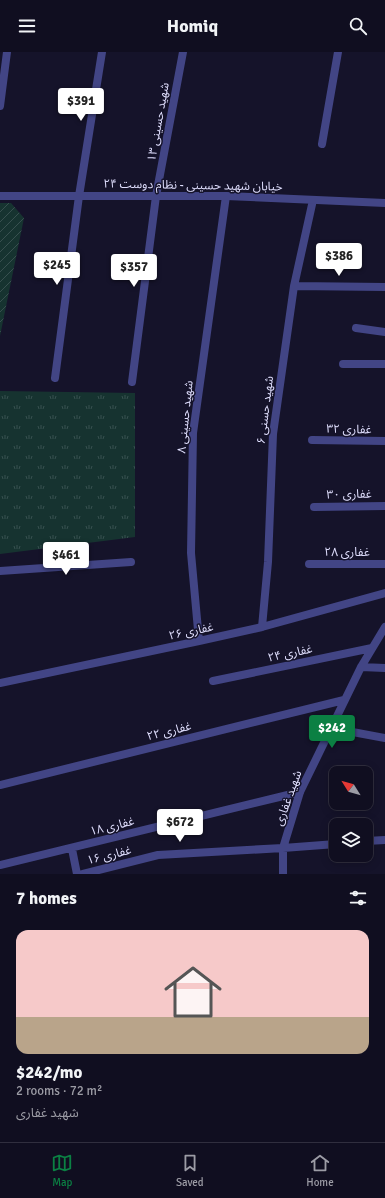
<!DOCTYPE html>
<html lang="en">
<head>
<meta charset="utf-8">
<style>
	body { margin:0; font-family:Signika,"Noto Sans Arabic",sans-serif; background:#1e1c2d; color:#f1f3f6; height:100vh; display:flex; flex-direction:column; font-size:15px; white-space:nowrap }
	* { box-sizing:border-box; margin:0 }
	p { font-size:13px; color:#9c9ca5 }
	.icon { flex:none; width:22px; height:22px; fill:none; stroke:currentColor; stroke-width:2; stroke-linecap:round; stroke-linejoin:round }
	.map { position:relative; height:822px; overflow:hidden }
	.side { display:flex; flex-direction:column; background:#100e20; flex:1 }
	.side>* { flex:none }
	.needle { width:26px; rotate:307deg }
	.controls { position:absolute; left:329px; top:714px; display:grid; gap:8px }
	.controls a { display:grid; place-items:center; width:44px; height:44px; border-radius:8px; background:#100e20; box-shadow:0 2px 10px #0003,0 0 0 1px #302e3e; font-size:20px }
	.price { position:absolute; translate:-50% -34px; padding:0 9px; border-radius:4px; background:#fff; color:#222; font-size:13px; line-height:26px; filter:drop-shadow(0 1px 2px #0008) }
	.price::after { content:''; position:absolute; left:50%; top:24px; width:12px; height:9px; margin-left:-6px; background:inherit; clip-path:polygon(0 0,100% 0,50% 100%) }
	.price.active { background:#0b8043; color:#fff }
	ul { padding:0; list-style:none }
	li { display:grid; align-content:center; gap:8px; height:212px; padding:0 16px }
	li span { display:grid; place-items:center; height:124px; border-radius:12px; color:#555 }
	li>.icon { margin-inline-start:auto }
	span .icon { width:72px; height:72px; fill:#fffc; stroke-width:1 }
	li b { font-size:17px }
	h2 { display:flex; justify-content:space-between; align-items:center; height:48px; padding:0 16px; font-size:17px }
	header { display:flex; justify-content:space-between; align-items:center; height:52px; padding:0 16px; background:#100e20; font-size:18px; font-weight:700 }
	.menu { display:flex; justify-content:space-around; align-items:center; height:56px; border-top:1px solid #302e3e; background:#100e20; font-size:11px; color:#9c9ca5 }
	.menu a { display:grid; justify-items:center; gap:2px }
	.menu .active { color:#0b8043 }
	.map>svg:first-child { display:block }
</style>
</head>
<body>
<header><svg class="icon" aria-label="menu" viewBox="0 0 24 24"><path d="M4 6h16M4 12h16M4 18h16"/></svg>Homiq<svg class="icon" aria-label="search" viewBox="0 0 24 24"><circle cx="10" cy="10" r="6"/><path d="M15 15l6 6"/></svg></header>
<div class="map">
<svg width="385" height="822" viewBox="0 0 385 822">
	<defs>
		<pattern id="grass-tufts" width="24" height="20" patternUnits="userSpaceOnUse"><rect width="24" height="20" fill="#163330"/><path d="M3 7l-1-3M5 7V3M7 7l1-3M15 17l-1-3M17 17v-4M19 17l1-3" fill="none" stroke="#37504f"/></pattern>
		<pattern id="garden-furrows" width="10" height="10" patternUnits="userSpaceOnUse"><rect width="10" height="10" fill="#163330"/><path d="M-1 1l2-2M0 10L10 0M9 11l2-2" fill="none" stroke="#37504f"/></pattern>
	</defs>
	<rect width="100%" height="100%" fill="#15132a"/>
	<path fill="url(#grass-tufts)" d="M0,339L135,341V485L0,502Z"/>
	<path fill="url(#garden-furrows)" d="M0,151H11L24,166L0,284Z"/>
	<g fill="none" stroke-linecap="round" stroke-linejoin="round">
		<path stroke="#424585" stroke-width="8" d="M0,54L7,0
			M322,92L338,0
			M294,234L385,235
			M356,276L385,280
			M343,312H385
			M55,326L79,144L102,0
			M132,330L156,144L183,0
			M312,388L385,389
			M314,455L385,454
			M309,512H385
			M0,519L131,510
			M262,575L268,510L273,382L294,234L313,148
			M199,589L191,501L193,381L226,144
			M361,615L385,616
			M213,629L372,596
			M0,631L199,589L262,575L385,541
			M331,676L385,686
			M0,733L344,648
			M366,789L385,788
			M72,797L77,822
			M0,813L300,740
			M83,822L158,803L283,796L336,792
			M283,822V796L300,740L361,615L385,575"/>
		<path stroke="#424585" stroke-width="8" d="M0,144H226L385,151"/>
	</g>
	<g text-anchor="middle" stroke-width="3" stroke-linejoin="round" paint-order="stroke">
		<g font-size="12" fill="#dfdefd" stroke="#15132a">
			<text transform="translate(158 70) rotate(-80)" y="4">شهید حسینی ۱۳</text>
			<text transform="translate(193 133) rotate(1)" y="4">خیابان شهید حسینی - نظام دوست ۲۴</text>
			<text transform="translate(265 358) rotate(-83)" y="4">شهید حسنی ۶</text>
			<text transform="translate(185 365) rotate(-84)" y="4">شهید حسینی ۸</text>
			<text transform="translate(349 377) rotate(1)" y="4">غفاری ۳۲</text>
			<text transform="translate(349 442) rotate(-1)" y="4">غفاری ۳۰</text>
			<text x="347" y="504">غفاری ۲۸</text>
			<text transform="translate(191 579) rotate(-12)" y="4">غفاری ۲۶</text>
			<text transform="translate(290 601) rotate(-12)" y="4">غفاری ۲۴</text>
			<text transform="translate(169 679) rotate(-14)" y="4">غفاری ۲۲</text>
			<text transform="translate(288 746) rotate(-70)" y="4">شهید غفاری</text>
			<text transform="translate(112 774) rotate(-14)" y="4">غفاری ۱۸</text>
			<text transform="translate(109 803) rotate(-14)" y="4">غفاری ۱۶</text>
		</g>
	</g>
</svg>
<div class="controls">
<a><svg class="needle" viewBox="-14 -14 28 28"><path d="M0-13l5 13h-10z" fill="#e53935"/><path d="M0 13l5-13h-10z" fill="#9c9ca5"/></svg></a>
<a><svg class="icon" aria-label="layers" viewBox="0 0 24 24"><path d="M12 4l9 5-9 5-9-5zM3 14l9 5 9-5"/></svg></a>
</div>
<b class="price" style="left:81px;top:70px">$391</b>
<b class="price" style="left:339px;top:225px">$386</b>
<b class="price" style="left:57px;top:234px">$245</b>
<b class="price" style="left:134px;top:236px">$357</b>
<b class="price" style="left:66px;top:524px">$461</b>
<b class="price active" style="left:332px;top:697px">$242</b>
<b class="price" style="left:180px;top:791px">$672</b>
</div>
<section class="side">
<h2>7 homes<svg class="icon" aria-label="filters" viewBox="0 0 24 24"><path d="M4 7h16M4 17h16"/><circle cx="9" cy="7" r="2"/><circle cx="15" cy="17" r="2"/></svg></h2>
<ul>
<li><span style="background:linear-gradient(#f6c9c9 70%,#b9a48a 0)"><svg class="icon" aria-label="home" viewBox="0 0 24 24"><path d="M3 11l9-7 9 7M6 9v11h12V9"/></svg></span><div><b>$242/mo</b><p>2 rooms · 72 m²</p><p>شهید غفاری</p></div></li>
</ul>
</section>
<nav class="menu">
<a class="active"><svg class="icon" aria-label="map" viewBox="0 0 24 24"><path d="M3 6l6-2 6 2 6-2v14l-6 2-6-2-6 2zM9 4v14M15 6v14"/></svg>Map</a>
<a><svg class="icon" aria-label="saved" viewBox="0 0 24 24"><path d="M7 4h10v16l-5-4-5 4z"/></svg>Saved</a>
<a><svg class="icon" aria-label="home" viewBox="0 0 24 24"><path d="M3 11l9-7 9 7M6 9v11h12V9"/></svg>Home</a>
</nav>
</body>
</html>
